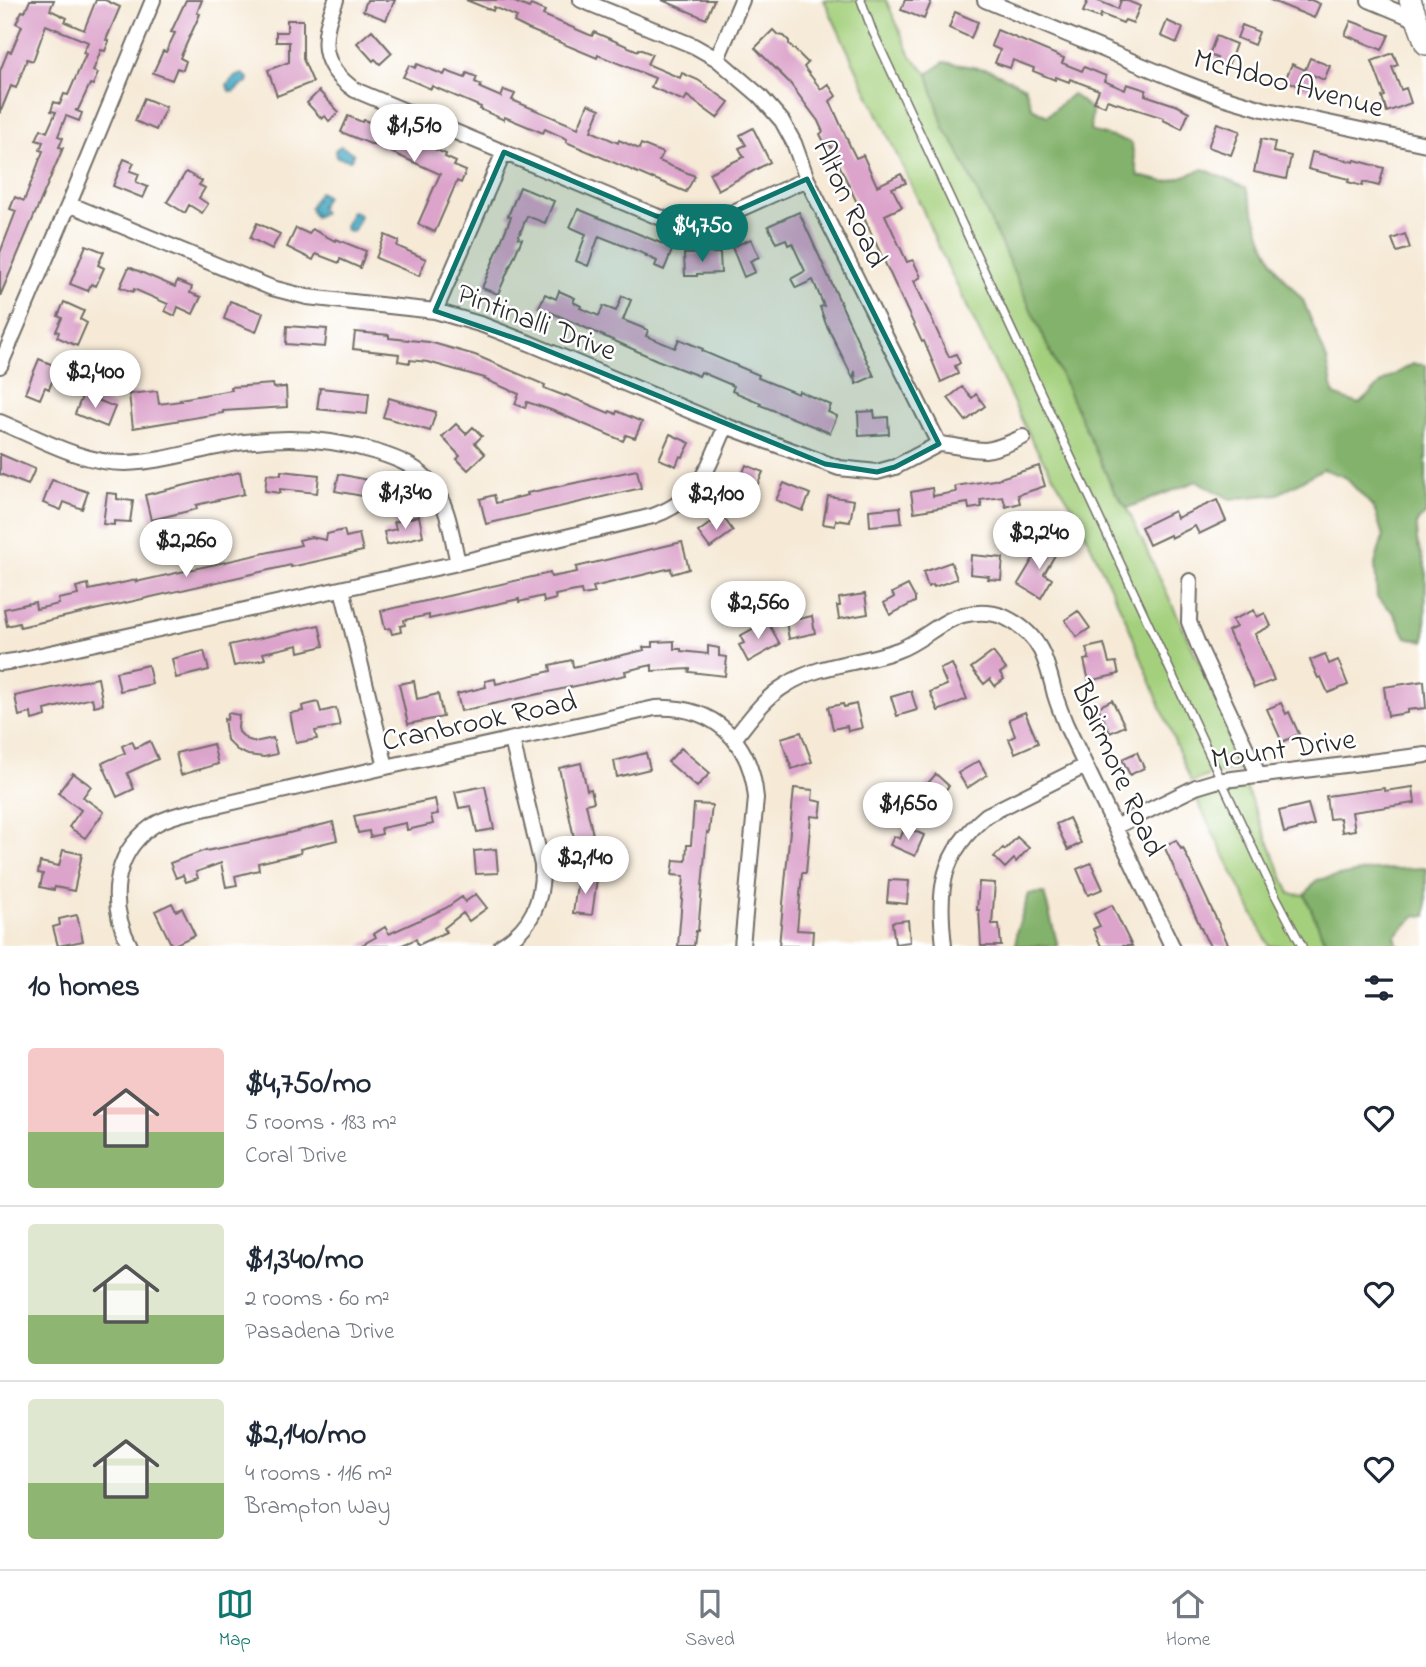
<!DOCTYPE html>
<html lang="en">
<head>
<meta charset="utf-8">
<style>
	body { margin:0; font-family:"Indie Flower",sans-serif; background:#f6f6f7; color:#1f2937; height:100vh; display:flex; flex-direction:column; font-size:26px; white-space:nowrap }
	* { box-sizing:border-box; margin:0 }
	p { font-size:23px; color:#747a83 }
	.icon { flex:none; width:38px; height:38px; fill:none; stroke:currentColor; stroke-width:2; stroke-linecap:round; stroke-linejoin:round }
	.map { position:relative; height:946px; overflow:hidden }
	.details { display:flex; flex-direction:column; background:#fff; flex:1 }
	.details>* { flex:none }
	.price { position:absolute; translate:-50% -60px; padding:0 16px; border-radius:24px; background:#fff; color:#222; font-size:23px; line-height:46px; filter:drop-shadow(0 2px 4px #0008) }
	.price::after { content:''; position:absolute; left:50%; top:42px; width:21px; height:16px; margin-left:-10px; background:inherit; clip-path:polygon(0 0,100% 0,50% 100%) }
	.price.active { background:#0f766e; color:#fff }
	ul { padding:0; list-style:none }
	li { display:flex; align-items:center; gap:21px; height:175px; padding:0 28px }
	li+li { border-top:2px solid #e0e1e3 }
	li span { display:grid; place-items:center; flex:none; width:196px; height:140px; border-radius:7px; color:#555 }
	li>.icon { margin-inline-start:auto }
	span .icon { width:84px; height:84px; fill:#fffc; stroke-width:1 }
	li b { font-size:30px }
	h2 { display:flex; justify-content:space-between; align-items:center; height:84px; padding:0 28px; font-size:30px }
	.tabs { display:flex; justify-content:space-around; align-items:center; height:98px; border-top:2px solid #e0e1e3; background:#fff; font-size:19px; color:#747a83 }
	.tabs a { display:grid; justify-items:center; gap:4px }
	.tabs .active { color:#0f766e }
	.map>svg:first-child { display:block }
</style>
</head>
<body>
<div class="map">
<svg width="1426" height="946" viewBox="0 0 1426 946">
	<rect width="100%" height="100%" fill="#fff"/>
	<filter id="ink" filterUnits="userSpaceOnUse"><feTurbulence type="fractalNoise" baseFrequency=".0143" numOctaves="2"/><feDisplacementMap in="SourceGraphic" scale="14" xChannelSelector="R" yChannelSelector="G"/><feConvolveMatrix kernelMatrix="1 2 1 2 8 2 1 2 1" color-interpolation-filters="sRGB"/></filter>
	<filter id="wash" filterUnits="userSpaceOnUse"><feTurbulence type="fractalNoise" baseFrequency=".00686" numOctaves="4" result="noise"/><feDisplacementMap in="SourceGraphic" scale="28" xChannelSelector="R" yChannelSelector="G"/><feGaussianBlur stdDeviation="1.57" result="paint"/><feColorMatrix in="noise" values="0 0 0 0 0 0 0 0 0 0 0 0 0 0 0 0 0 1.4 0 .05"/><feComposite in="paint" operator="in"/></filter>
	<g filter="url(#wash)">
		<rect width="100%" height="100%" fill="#f6ead7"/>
		<path fill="#a4d07d" stroke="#687e54" stroke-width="2" d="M824,0H886L911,56L928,74L944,128L957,148L1114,491L1127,508L1245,760L1246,766L1243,770L1213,774L1191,782L1126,620L1073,508L1033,443L937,244L922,208Z
			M1245,786L1290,894L1305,895L1327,946H1269L1196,798L1222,788Z"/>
		<path fill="#83b26c" stroke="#576e4c" stroke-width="2" d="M944,62L990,70L1025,87L1032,108L1047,116L1072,94L1092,110L1090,131L1131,142L1138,176L1166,182L1204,169L1246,188L1264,243L1278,271L1303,300L1327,360L1334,395L1359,404L1385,380L1413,364L1426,365V514L1417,522V541L1426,570L1425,641L1406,637L1393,612L1377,598L1375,564L1383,536L1374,508L1345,477L1323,469L1278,494L1230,499L1197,481L1127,508L1114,491L957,148L944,128L928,74Z
			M1426,868V916L1416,915L1395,936L1398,946H1327L1305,895L1317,880L1371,870Z
			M1044,893L1058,946H1016V933L1029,894Z"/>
		<path fill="#43a7c3" stroke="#376977" stroke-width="2" d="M242,74L248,78L247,83L240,86L234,92L229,91L227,85C235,76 232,78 242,74Z
			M341,146L353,153V157L350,160L336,157L335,150Z
			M319,192L326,196L320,208L323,213L315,217L310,208Z
			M353,211L359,214L360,216L354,231L351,232L346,230L345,227L351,212Z"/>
		<g id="blocks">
			<path fill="#dca3cb" d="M30,0H54L50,10L67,18L65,22L84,30L96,0H105L120,7L106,40L109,41L105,51L101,50L93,71L98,73L93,85L90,84L78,110H75L82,113L79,121L66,116L58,136L63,138L59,147L63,148L0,296V253L16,211L10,209L15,197L24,201L43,151L40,150L43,142L36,140L41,129L47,132L56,112L51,111L54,102L60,104L64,94L68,95L86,54L83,53L88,42L46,25L33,61L27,59L16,88L11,86L0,113V71L8,51L11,52L22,26L16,23L22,11L25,12Z
				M186,0H202L197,13L200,14L180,58L186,61L183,70L177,68L172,80L153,73L163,51L166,52L175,33L171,32Z
				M367,0H395L386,20L363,11Z
				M466,0H510L529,8L531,5L545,11L543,15L592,36L594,32L638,51L639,49L652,54L647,64L680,78L682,73L698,80L729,102L717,118L687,96L684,101L651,87L655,78L598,55L597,58L528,29L514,22L517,17L494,7L493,11Z
				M662,0H714L706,19Z
				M905,0H926L931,2L924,19L901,10Z
				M1088,0H1096L1118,9L1121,0H1125L1140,6L1133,23L1125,20L1123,23L1101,14L1100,18L1083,12Z
				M1270,0H1311L1320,4L1314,18Z
				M955,12L978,22L971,38L949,28Z
				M287,20H303V59L313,82L277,96L268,70L289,62V42H276V32H287Z
				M1167,21L1183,28L1177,43L1161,36Z
				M1351,21L1389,35L1382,50L1345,35Z
				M1242,25L1259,32L1254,45L1237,38Z
				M372,30L392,53L380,64L375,59L373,61L357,43Z
				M773,30L778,35L784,36L789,41V44L808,63L804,67L821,89L828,84L836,96L830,101L851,148L856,158L863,155L877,186L901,174L906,183L892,188L902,207L885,215L907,262L913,260L921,277L914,281L949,357L956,354L960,363L955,366L958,374L941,382L924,341L922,342L829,143L825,144L820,134L823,132L818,121L789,82L755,48Z
				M997,30L1064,58L1062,63L1082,71L1084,67L1106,76L1104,81L1125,90L1127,84L1146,90L1145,95L1178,106L1189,112L1182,129L1163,120L1164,118L1107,100L1105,106L1094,102L1099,90L1070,79L1069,82L1056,77L1055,80L1033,71L1034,68L1013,60L1010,68L995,63L1000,50L991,46Z
				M1216,36L1236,44L1228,66L1216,62L1217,58L1209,55Z
				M1393,53L1398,65L1392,67L1401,90L1406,88L1411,103L1387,112L1382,97L1385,96L1372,61Z
				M1310,58L1330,66L1324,80L1313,75L1308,90L1285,80L1292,64L1305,70Z
				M417,64L444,75L446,71L465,78L467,73L477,77L475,82L481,85L480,88L501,97L504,90L515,94L512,100L578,128L588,104L600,109L591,131L618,143L619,140L639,149L641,144L663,153L659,161L695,176L686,192L652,178V179L566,142L567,139L545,129L543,133L505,117L504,120L480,109L481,107L432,86L431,89L403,77L409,65L415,68Z
				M319,91L339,112L329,121L325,116L322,119L307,103Z
				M144,98L166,107L156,130L135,121Z
				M348,116L362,122L364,120L446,154L445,157L456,162L454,166L466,171L461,183L457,181L435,232L418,224L440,174L373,144V145L341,132Z
				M1217,123L1240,131L1231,155L1208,147Z
				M753,128L770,162L718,190L709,173L744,157L739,148L746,145L740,135Z
				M1261,139L1275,142L1273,152L1291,156L1286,179L1254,172Z
				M1312,152L1354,162L1355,160L1384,168L1379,186L1363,182L1362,186L1348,182L1349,179L1308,169Z
				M124,159L134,163L130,171L139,174L136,182L148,187L143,198L113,186Z
				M186,172L202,181L199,185L205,188L199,198L208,204L202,213L189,205L185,213L167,202Z
				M520,187L554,201L545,223L527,216L518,238L522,239L498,294L482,288L511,217L508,216Z
				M578,209L673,248L664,270L655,266L657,261L646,256L647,255L599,236L588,266L576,261L586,234L570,227Z
				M799,212L874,376L856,384L855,371L853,378L826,324L820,307L824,306L813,280L796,288L791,279L805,271L792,243L788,245L786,239L776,243L768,226Z
				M257,223L280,234L272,249L250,238Z
				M296,228L309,234L312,229L335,241L336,239L366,251L360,268L340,259L339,263L316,254L313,260L287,247Z
				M1405,234L1410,248L1397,252L1392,239Z
				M385,235L399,241L397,246L426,259L419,276L376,258Z
				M751,239L759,257L750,261L755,272L744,277L732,247Z
				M86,245L104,252L98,265L104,268L96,286L91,284L88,291L70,284Z
				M720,253L721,273L697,274V276H685L684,254Z
				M129,267L175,287L177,281L192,287L190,293L201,297L193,314L178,307L175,316L165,311L168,304L134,289L133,292L120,287Z
				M559,291L575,298L573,302L581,306L580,308L599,316L603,306L616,311L622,296L631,300L623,320L648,330L646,336L675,348L679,339L703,349L702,351L759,375L758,378L798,394L799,391L831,405L828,412L837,416L830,433L760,405L761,403L732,391L734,386L701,372L699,376L657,360L539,307L545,294L556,299Z
				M230,301L263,313L256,332L224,319Z
				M64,302L84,311L80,319L87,323L77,346L57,337L59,332L56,331L62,318L58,316Z
				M287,326L327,329L325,347L286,344Z
				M355,332L389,335V338L429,342L475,355L545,385L544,388L565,396L566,395L609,413L610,411L616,414L617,411L642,422L635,438L626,435L623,441L551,410L527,402L525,408L515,404L519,394L484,379L485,378L428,362L410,360V363L398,361L399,354L353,349Z
				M39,359L58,367L49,389L45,387L40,399L25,393Z
				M273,384L274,388L286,387L287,407L223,411V413L133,428L129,394L157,391L159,404L181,401L180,399L232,390L231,387Z
				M962,387L972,398L976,394L985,406L966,421L948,398Z
				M320,388L369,393L367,414L317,409Z
				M83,394L115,407L107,427L75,414Z
				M389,398L436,412L430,431L383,417Z
				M874,411L875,418L888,417L889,434L859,436L858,412Z
				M456,424L466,434L473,427L482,436L475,443L485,454L468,470L457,459L460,456L442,437Z
				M670,434L690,443L683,457L680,456L676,466L659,459Z
				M0,454L35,469L28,485L0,474Z
				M746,465L763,472L749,504L734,498V493Z
				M1039,466L1045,486L1018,495L1020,503L1006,507L1003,497L980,500L982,507L969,509L968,503L914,512L911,492L932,488L933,496L956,492L955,486L994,480Z
				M637,470L641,488L486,524L480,499L494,495L496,503L528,495L527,493Z
				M281,471L319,475L317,493L280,489V493L265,491L267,474L281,475Z
				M240,472L244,494L196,505L197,509L151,520L145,495Z
				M339,474L372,481L368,497L335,491Z
				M52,480L88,492L82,509L64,502L61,510L43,503Z
				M784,483L810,494L803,511L776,500Z
				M107,493L117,494V499L133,501L130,522L114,521V525L103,524Z
				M828,496L854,500L850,522L836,520L835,526L823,524Z
				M1217,500L1226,521L1199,534L1195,526L1171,538L1170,535L1149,545L1141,527L1174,511L1177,518Z
				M900,507L902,523L870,526L869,510Z
				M722,515L733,531L710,548L698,532Z
				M419,516L423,536L387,545L384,532L396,529L394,522Z
				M344,530L346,537L359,534L363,551L291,567V565L20,627L19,623L7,626L4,609L35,602L36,609L59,604L58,599L78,595L76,587L88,584L89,590L136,580V582L301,545L299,540L311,537L326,540L327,534Z
				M682,542L689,569L672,574L671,568L593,587L595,593L582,595L581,590L555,595L556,599L544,602L543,596L519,602V599L429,619V615L404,620L405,625L400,626L401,632L392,634L390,628L385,629L381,611L550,573L551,577L577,572L576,567Z
				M1043,542L1058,550L1044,574L1052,579L1041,598L1018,584Z
				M971,555L1003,558L1001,580L988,579L989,576L970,574Z
				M951,562L957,579L934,587L933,585L928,587L923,572Z
				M908,585L915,598V602L890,615L884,603L894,597L892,593Z
				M865,594L868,614L839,619L837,606H840L839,598Z
				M1254,610L1257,617L1265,613L1271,626L1255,634L1274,680L1254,688L1235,643L1234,644L1228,631L1236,627L1232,620Z
				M1078,611L1090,628L1077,637L1065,620Z
				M812,616L815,633L789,639L786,622Z
				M767,621L780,644L748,662L739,645L744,643L740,636Z
				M319,625L324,646L299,652L298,645L263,653L265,659L234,666L229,645Z
				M674,641V649H681V651L708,654V646L719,648V656L727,657L725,676L689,672L690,669L652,671V665L625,671L626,675L461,711L457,694L486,687L485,681L495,679L496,684L551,671L550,665L572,660L573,667L644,650L643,647H653V642Z
				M1104,644L1109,663L1116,662L1119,674L1089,681L1084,660L1089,659L1086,648Z
				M204,651L209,670L176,678L172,659Z
				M993,652L1006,669L1000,673L1004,679L995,686L990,679L984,684L971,668Z
				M1325,654L1329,664L1338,660L1348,685L1328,693L1321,677L1318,678L1310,660Z
				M952,664L967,699L938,711L930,692L947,685L940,669Z
				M148,665L152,684L120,691L116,672Z
				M98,678L103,704L94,706L92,698L45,710L46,716L32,720L31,713L19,716L15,696Z
				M414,681L417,699L438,694L443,717L408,724L399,684Z
				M1424,681L1426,708L1407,710V713L1388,716L1384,687Z
				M911,691L917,710L897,716L891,697Z
				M1112,700L1125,726L1110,733L1098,707Z
				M318,702L321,712L336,708L340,726L315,731L317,739L296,743L290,713L303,711L302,706Z
				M1281,703L1286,714L1289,712L1299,734L1282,742L1267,709Z
				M843,704L844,707L856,704L862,728L848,731L847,726L833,729L828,707Z
				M1025,712L1038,743L1015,753L1009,739L1015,736L1009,719Z
				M228,713L239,715L238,728L239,732L246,739L255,742L273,738L277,754L264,757L248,755L237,750L227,740L224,719L227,720Z
				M801,732L812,762L792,769L781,738Z
				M132,741L135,748L150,741L158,759L127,773L134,789L117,797L102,763L125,753L122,746Z
				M213,744L218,764L181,775L176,753Z
				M681,748L710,773L697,787L668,762Z
				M1137,752L1144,768L1130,775L1122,759Z
				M646,753L650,769L617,777L614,761Z
				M979,761L987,775L967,788L958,773Z
				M581,763L587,790L591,789L594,802L586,804L598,857L579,861L559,768Z
				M73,773L91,786L83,797L104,812L85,838L69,827L81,810L58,793Z
				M936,774L949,786L929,807L926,804L919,811L908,800L919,789L921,791Z
				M485,786L494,829L477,832L471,806L459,808L455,792Z
				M1413,787L1415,803L1352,812L1355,830L1342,832L1340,818L1329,819L1326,796L1384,788L1385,791Z
				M794,788L813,790L812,800L822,802L820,817L811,816L806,873H802L797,930L813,931L812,946H779Z
				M435,799L438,814L431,815L433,824L407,830L406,823L381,828L382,834L370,837L369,831L358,833L354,816Z
				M694,804L712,805L709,833L707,832L698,931H696L694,946H678L684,876L672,875L674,860L686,861L687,845H691Z
				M1308,804L1314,825L1284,833L1279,811Z
				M1069,818L1081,843L1068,850L1056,824Z
				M333,822L337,840L300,849L301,853L258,863L259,870L235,876L237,885L226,887L221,863L196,872L198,878L186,882L183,875L176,878L170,863L206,850V851L265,839Z
				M905,827L924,835L915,856L890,845L894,836L900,839Z
				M1017,837L1029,848L1016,862L1014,859L1005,868L994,857L1003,848L1005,850Z
				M1176,840L1181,849L1183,848L1229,946H1210L1205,937L1164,846Z
				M496,849L498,873L476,874L474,851Z
				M63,850L82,854L74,891L55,887L54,890L40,887L43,874L38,873L40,862L59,866Z
				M1091,863L1103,889L1088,895L1077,869Z
				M578,877L597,879L592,915L573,913Z
				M889,880L909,881L907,904L887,902Z
				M979,882L995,883L992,924H999L1001,946H981L979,910H977Z
				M476,894L487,908L469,921L463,913L444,928L446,932L418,945L416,939L400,946H360L376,937L374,934L385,927L389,934L446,908L462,897L465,902Z
				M172,903L176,911L182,908L195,935L172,946L155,911Z
				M1112,905L1122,926L1132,946H1101L1093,929L1100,926L1094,914Z
				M77,915L83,941L58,946L53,927L60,925L59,919Z
				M908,920L910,942L895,944L892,922Z"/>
		</g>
	</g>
	<g filter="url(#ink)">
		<use href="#blocks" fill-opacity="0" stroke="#726e67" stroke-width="2"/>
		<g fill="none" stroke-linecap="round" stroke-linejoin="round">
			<defs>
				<path id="service" d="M861,0L872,30L1272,889L1302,946"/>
				<path id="minor" d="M336,0C320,38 319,65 355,90L656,216L673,221L690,223L704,222L720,218L807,179
					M581,0L694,46L717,59L760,96L782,121L794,143L807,179L939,444
					M985,0L1177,80L1219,96L1263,109L1426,144
					M1369,0L1417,20
					M717,59L742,0
					M69,204L272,288L307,297L435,311L483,325L529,343L726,426L839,468L877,472L895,467L939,444
					M435,311L504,152
					M0,366L69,204L153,0
					M0,422C39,438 81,463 125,463C166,462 205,447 245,442C289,436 334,439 376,452C399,459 419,467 434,487C449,508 452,538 458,563
					M939,444C954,445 970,450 985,450C998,449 1011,442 1023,437
					M1190,581L1189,622L1199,647L1259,776
					M342,589L386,767
					M0,663L14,661L458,563L653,516C701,499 707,468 726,426
					M734,739C750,719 764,698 786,685C820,663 861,664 898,650C921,642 939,621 963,615C979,611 997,612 1010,620C1042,637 1047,663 1055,695C1058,705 1062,715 1066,725L1172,946
					M1115,827L1196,787L1216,781L1426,755
					M130,946C109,906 111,856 151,827C159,821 170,817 181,814L386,767L655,708C713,705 751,740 756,798L742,946
					M501,946C532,927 543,901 542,865L512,740
					M944,946C938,889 940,854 987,815L1085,766"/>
				<path id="secondary" d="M1410,0L1426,44"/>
			</defs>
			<use href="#service" stroke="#726e67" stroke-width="10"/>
			<use href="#minor" stroke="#726e67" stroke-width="18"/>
			<use href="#secondary" stroke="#726e67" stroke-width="24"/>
			<use href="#service" stroke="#fff" stroke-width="7"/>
			<use href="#minor" stroke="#fff" stroke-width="14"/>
			<use href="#secondary" stroke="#fff" stroke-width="21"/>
		</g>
	</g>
	<path fill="#0f766e" fill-opacity="0.2" stroke="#0f766e" stroke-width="5" stroke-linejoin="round" d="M504,152L656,216L690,223L720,218L807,179L939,444L895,467L877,472L825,464L529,343L435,311Z"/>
	<g text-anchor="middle" stroke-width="5" stroke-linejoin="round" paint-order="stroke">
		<g font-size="30" fill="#2b2b2b" stroke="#fff">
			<text transform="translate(1289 82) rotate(15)" y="10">McAdoo Avenue</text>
			<text transform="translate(851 203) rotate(65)" y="10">Alton Road</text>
			<text transform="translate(537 321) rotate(21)" y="10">Pintinalli Drive</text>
			<text transform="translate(479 720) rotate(-12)" y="10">Cranbrook Road</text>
			<text transform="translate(1283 748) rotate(-8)" y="10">Mount Drive</text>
			<text transform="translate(1119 768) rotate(66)" y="10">Blairmore Road</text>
		</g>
	</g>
</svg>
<b class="price" style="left:414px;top:164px">$1,510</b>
<b class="price active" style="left:702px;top:264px">$4,750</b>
<b class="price" style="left:95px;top:410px">$2,400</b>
<b class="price" style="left:405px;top:531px">$1,340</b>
<b class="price" style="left:716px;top:532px">$2,100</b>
<b class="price" style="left:1039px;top:571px">$2,240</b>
<b class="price" style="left:186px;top:579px">$2,260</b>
<b class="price" style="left:758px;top:641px">$2,560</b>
<b class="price" style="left:908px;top:842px">$1,650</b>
<b class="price" style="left:585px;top:896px">$2,140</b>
</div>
<section class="details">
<h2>10 homes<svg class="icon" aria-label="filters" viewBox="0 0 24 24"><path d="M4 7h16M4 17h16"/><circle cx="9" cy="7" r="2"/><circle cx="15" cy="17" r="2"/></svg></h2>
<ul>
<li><span style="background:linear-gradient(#f6c9c9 60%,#8fb573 0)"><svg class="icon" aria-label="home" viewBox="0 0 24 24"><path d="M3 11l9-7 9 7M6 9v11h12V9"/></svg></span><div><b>$4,750/mo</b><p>5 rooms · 183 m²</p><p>Coral Drive</p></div><svg class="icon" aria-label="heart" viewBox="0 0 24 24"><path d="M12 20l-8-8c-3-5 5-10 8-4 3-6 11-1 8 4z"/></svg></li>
<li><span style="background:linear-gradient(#dfe7d0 65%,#8fb573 0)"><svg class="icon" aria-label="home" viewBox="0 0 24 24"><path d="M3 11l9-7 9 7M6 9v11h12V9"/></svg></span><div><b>$1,340/mo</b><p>2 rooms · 60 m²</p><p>Pasadena Drive</p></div><svg class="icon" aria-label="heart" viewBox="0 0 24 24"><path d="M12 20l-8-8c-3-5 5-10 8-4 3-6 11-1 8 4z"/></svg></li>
<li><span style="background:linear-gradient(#dfe7d0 60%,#8fb573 0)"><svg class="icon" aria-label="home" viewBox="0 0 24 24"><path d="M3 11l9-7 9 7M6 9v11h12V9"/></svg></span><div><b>$2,140/mo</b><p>4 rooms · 116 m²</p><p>Brampton Way</p></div><svg class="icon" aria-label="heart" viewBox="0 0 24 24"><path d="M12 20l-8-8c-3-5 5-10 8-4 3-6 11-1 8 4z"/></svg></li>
</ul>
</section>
<nav class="tabs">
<a class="active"><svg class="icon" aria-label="map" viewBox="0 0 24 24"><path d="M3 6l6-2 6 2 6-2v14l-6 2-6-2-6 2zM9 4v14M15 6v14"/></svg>Map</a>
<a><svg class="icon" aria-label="saved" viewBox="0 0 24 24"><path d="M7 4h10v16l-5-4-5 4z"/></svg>Saved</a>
<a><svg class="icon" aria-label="home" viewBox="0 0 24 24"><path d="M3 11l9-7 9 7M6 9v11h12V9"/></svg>Home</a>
</nav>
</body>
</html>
